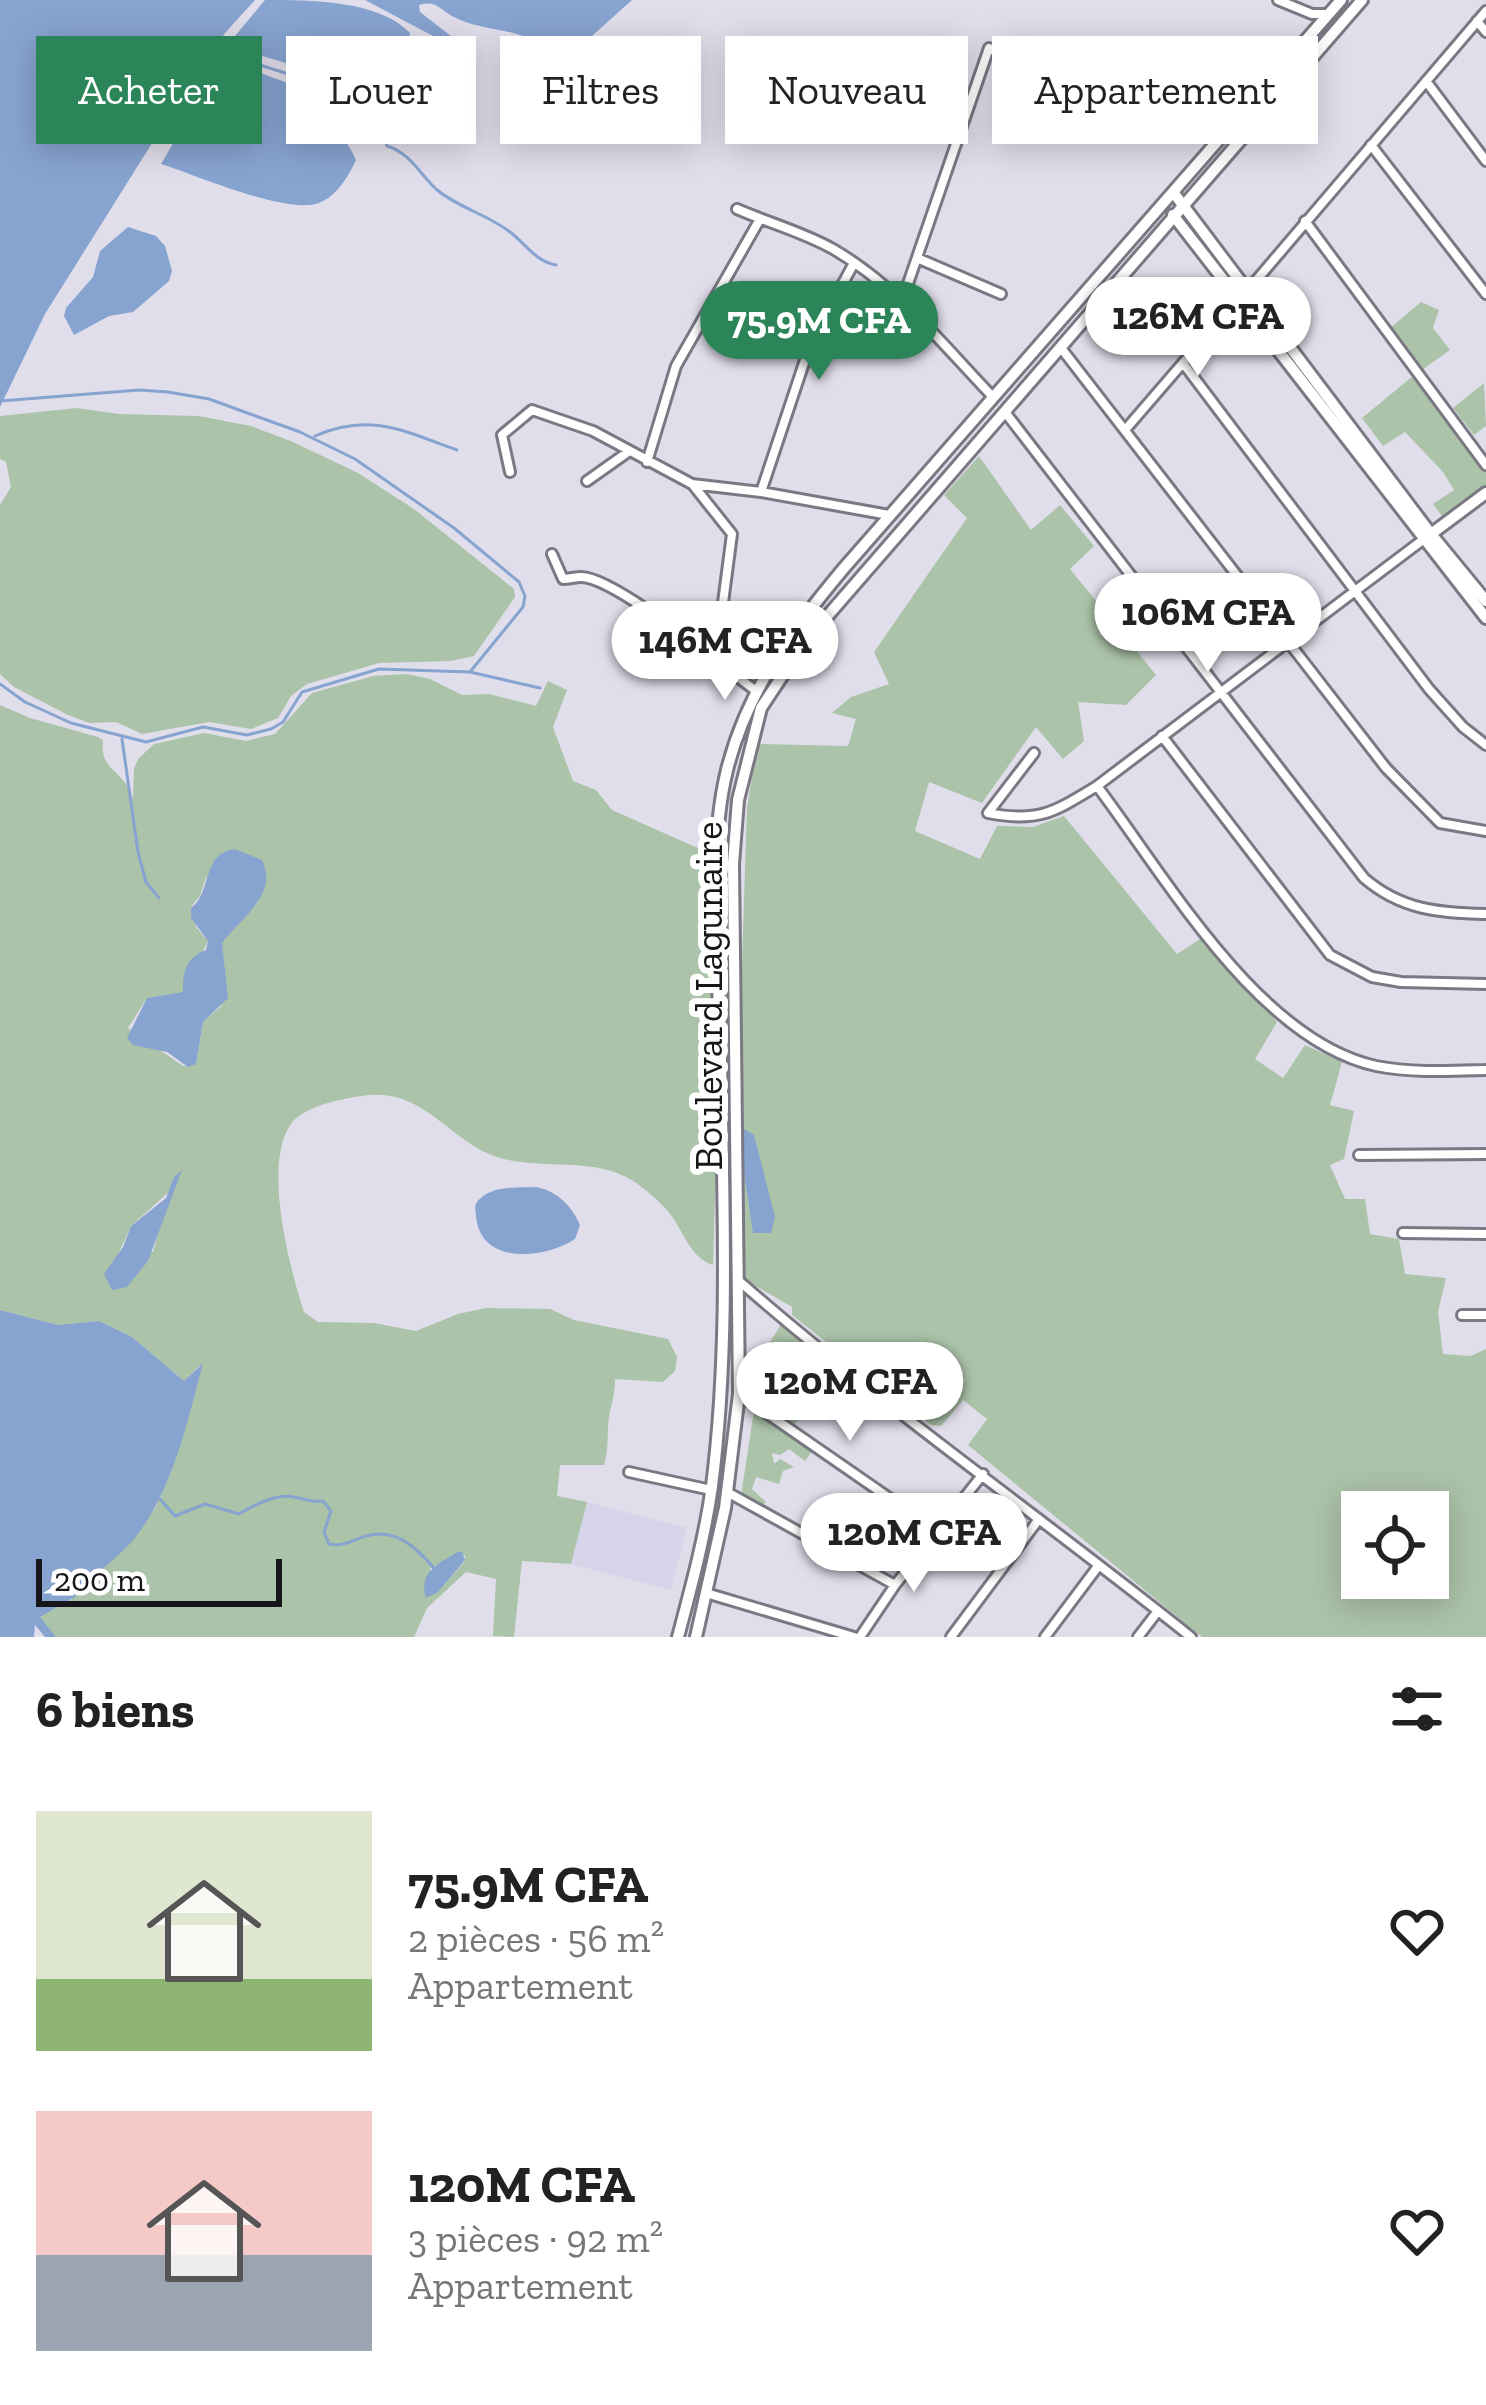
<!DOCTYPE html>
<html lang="fr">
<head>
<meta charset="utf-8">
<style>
	body { margin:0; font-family:"Zilla Slab",serif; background:#f2f2f2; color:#222; height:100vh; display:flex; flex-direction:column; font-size:45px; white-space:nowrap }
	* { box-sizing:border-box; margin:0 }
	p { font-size:39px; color:#767676 }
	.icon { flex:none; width:66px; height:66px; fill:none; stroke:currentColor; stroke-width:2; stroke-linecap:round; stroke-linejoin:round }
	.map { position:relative; height:1637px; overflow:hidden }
	.drawer { display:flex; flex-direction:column; background:#fff; flex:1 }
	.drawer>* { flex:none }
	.banner { position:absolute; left:36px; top:36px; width:1416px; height:108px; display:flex; gap:24px }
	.tools { position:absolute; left:1341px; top:1491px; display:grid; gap:24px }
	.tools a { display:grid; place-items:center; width:108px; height:108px; border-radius:0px; background:#fff; box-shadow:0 6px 30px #0003; font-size:60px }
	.scale { position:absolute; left:36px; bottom:30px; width:246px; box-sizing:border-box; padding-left:12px; border:6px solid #161519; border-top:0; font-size:33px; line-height:42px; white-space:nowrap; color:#161519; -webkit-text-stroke:9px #fff; paint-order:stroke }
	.price { position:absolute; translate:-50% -102px; padding:0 27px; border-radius:42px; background:#fff; color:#222; font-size:39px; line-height:78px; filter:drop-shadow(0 3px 6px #0008) }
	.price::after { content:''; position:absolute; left:50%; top:72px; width:36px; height:27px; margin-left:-18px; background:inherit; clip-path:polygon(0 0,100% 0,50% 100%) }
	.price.on { background:#2c8459; color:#fff }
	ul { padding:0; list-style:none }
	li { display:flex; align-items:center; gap:36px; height:300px; padding:0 36px }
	li span { display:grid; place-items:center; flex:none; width:336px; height:240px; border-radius:0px; color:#555 }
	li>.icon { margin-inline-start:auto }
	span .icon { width:144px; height:144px; fill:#fffc; stroke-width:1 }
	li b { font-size:51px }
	h2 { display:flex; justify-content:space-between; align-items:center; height:144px; padding:0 36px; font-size:51px }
	.chip { padding:0 42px; border-radius:0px; background:#fff; box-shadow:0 6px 30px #0003; font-size:42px; line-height:108px }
	.chip.on { background:#2c8459; color:#fff }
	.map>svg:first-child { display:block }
</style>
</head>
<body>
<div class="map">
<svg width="1486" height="1637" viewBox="0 0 1486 1637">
	<rect width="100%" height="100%" fill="#e1deeb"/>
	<path fill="#d7d3e8" d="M587,1502L687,1528L671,1590L571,1564Z"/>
	<path fill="#abc3a8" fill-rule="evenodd" d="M1421,302L1439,310L1433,328L1450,350L1422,370L1389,329Z
		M1413,376L1486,472V487L1445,520L1433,504L1454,490L1443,472L1405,432L1383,446L1362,418Z
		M1484,383L1486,426L1474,435L1453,408Z
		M77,408L119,414L199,416L251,426L293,442L358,473L414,509L514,589L515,597L474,656L451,661L379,663L307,684L291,696L278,718L251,729L209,722L142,734L116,722L89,723L66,714L14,687L0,674V505L11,487L6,462L0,459V416Z
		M979,456L1031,530L1060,505L1094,546L1070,569L1156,675L1126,705L1078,702L1084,741L1063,759L1036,727L982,803L929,782L915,831L980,859L997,826L1033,827L1064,816L1177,954L1203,937L1277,1022L1255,1059L1283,1078L1305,1045L1342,1062L1330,1105L1354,1111L1344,1159L1330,1165L1345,1199H1365L1370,1234L1399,1239L1405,1274L1446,1278L1438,1312L1443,1354L1471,1356L1486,1349V1637H1202L968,1445L987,1419L963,1400L941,1426L931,1425L792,1315V1307L732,1272L747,808L757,744L848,746L856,719L832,713L851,697L889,684L874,652L967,518L944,495ZM1362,1512H1428V1578H1362Z
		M407,674L430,679L462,695L489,694L536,706L548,681L567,690L553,727L573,781L596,790L612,810L725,860L713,1265C689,1258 683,1228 667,1210C656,1198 639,1183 624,1176C583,1156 531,1172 489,1154C456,1140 430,1105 395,1097C377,1092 357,1096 340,1100C325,1103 300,1111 291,1124C262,1164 290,1269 304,1312L318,1322L374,1323L416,1331L458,1314L486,1308L550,1309L574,1320L668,1339L677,1357L675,1371L663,1382L615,1379C615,1393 613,1399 610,1411C606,1428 610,1446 604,1465H560L557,1496L587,1502L571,1564L522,1561L514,1637L493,1636L496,1579L466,1572L427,1608L414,1637H56L39,1617L71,1600L78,1588L123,1550L155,1508L171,1472L200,1365L184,1381L132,1337L99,1321L58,1325L0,1310V705L30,718L98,737L103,740C99,772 125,769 133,799L134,769L138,759L154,744L204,733L246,741L275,734L312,693L373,676ZM206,877L258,902L221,943V1006L203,1022L196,1064L183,1066L128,1028L147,998L183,993L208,941L196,927L191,907L200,896ZM170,1191L153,1252L116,1259L131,1226ZM465,1555V1561L438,1591L430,1569L449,1558Z
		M781,1324L806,1347L788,1375L816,1396L794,1425L765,1405L773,1390L754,1376L755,1356L767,1347Z
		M754,1410L812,1451L805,1461L789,1449L780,1455L772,1453L774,1464L780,1459L794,1467L783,1471L779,1484L756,1477L752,1489L766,1502L762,1506L741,1496Z"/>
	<path fill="#87a3d0" d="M0,0H255L225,33L159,132L45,314L0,407Z
		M265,0C310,0 379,0 410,33L408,43L376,103C359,106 349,92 334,84C303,66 260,54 225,48Z
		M365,0H632L592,36L559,42L532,66L525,61L531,47L528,38C505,28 474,29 452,16C438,8 436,0 419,5L420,12L456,40L450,45Z
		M222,59L310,91C317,120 346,133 356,160C348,177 337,196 319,203C287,215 196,175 161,164Z
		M128,227L156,236L165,246L172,271L169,281L133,312L109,316L74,335L64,316L66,308L93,277L100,251Z
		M235,849L262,860C279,894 241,918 222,943L228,998L203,1022L196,1064L188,1067L167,1052L133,1045L127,1038L147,998L183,992C183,973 185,958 206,950L208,941L191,918C192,897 188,916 199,899C211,879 206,853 235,849Z
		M744,1129L754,1135L775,1217L771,1233H753L741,1152Z
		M182,1170L148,1261L127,1287L112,1290L104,1274L123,1247L131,1226L166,1198L174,1177Z
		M537,1187C558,1192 571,1205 580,1225L575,1239C543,1260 479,1265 476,1215C475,1207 474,1203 481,1198C495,1185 520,1188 537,1187Z
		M0,1310L58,1325L99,1321L132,1337L184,1381L203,1363C187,1423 173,1489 135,1538C119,1557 98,1572 79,1588L75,1597L40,1617L56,1637H45L35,1625L34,1637H0Z
		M458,1552H462L465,1560L438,1592L426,1598C418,1572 439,1563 458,1552Z"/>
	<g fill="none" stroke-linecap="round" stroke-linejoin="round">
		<path stroke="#87a3d0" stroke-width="3" d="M210,51C255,64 355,87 382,128C385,134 385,140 387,146C410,153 420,174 436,189C458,208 487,214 510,232C526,244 535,261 556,265
			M0,401L139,390L168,392L209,399L300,432L355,459L454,528L519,582L525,596L523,607L470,672
			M315,436C370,412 404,431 457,450
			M0,684L25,702L71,723L146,742L203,727L247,735L271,729L283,722L302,692L379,669L470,672L540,688
			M122,739L138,852L146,882L159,898
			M160,1499L175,1516L205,1504L239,1514C254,1505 276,1493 294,1497C306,1499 311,1503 323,1501L331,1511L324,1532L329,1544C344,1547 351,1540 366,1536C395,1528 415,1546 433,1567"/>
		<defs>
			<path id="street" d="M1278,0L1312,14H1327
				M1477,21L1486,32
				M1426,81L1486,161
				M1371,145L1486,294
				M737,209C769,223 803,232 833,249C897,286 943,345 993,397
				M1305,221L1486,465
				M917,258L1001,294
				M1248,290L1486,11
				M902,301L989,48L1101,98L1160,108L1225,132
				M1061,348L1386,768L1440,823L1486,831
				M1183,363L1429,689L1463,727L1486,745
				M1005,412L1364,878C1401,910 1439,913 1486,914
				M1125,430L1238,299
				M647,462L676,366L760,219
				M510,472L502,435L532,410L593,431L692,484L761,492L889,515
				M587,481L628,452
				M693,485L732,534L721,618L707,652
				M761,492L811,342L854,263
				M552,554L563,579C569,579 575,577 581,577C615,577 723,667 755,690
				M1162,736L1330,955L1372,977L1401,982L1486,984
				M1034,753L988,813C1039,823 1054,812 1097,786L1424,539
				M1097,786C1166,877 1258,1040 1376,1066C1412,1073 1450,1071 1486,1070
				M1359,1155L1486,1154
				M1403,1233L1486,1234
				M739,1281C883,1407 1041,1517 1191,1637
				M1462,1315H1486
				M739,1394L937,1531
				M629,1472L711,1490
				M727,1492L895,1585
				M706,1593L854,1637
				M860,1637L895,1585L983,1474
				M951,1637L1039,1519
				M1045,1637L1099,1565
				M1138,1637L1158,1611"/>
			<path id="secondary" d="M1173,192L1431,534L1486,601
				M1173,215L1486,618
				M1431,534L1486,493
				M678,1637C691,1588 705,1537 712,1486C730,1345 723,1202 721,1060C719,972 706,855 727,770C747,690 792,630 844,568L1341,0
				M696,1637L725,1508L739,1394L733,864L738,800L761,708L804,643L1362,0"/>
		</defs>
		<use href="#street" stroke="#7a7883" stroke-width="14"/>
		<use href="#secondary" stroke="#7a7883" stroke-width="16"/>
		<use href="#street" stroke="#fff" stroke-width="8"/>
		<use href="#secondary" stroke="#fff" stroke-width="10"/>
	</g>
	<g text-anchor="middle" stroke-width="12" stroke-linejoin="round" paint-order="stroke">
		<g font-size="39" fill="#161519" stroke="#fff">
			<text transform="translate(708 996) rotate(-90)" y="14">Boulevard Lagunaire</text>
		</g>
	</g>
</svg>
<div class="tools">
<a><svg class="icon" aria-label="locate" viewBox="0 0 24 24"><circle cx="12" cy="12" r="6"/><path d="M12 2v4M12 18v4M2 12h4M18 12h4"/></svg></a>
</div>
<div class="scale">200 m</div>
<b class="price" style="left:1198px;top:379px">126M CFA</b>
<b class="price on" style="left:819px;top:383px">75.9M CFA</b>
<b class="price" style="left:1208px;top:675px">106M CFA</b>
<b class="price" style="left:725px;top:703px">146M CFA</b>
<b class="price" style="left:850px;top:1444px">120M CFA</b>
<b class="price" style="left:914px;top:1595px">120M CFA</b>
<div class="banner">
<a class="chip on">Acheter</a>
<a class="chip">Louer</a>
<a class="chip">Filtres</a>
<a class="chip">Nouveau</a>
<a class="chip">Appartement</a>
</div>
</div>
<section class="drawer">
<h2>6 biens<svg class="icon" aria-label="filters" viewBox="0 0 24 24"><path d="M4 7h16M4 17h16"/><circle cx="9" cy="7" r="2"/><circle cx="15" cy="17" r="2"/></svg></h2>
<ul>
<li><span style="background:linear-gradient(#dfe7d0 70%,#8fb573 0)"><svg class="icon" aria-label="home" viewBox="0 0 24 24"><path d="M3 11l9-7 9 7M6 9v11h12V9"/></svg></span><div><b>75.9M CFA</b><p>2 pièces · 56 m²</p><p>Appartement</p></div><svg class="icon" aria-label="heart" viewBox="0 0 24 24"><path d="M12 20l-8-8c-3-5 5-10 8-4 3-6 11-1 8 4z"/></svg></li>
<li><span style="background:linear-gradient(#f6c9c9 60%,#9aa5b1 0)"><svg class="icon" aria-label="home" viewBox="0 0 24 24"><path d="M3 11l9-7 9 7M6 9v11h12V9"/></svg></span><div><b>120M CFA</b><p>3 pièces · 92 m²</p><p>Appartement</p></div><svg class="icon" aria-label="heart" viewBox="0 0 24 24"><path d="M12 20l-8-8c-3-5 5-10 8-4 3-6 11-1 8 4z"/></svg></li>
</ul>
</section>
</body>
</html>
